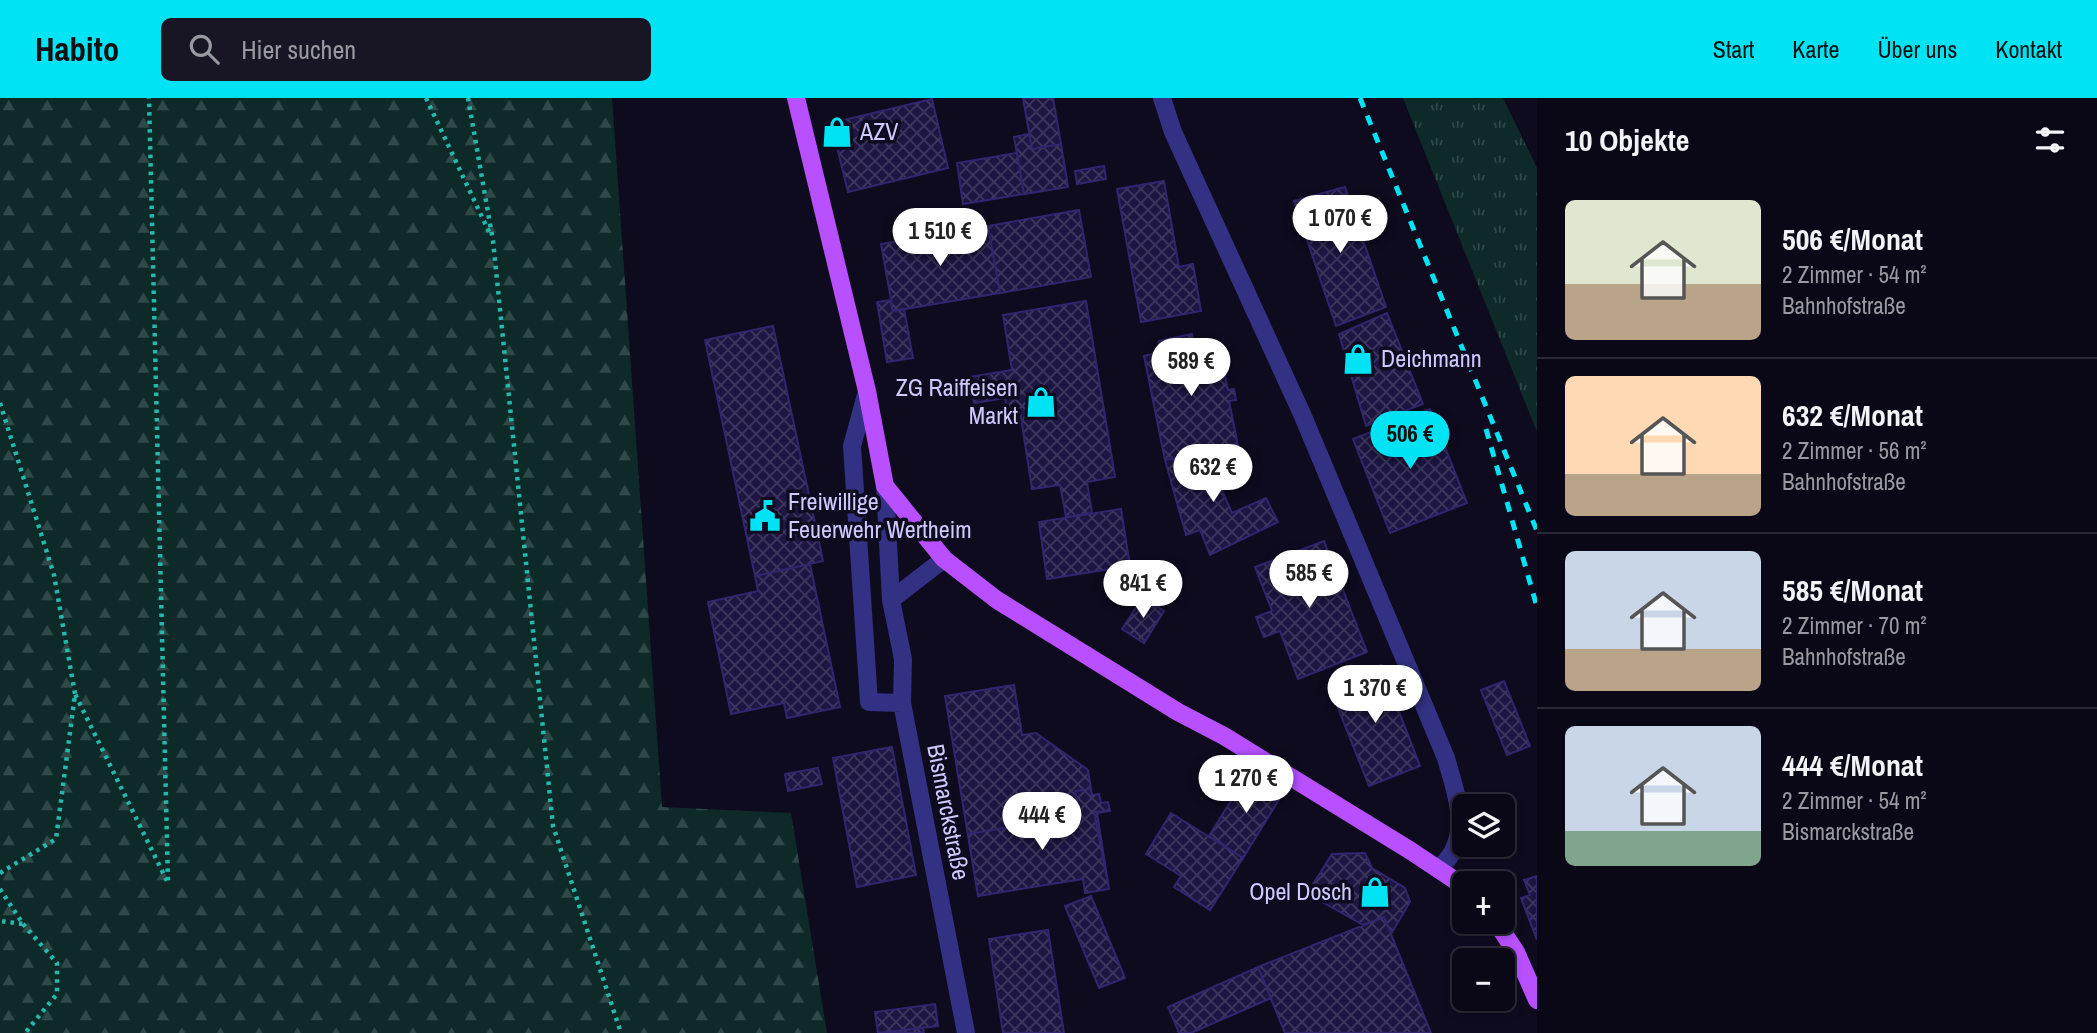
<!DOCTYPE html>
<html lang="de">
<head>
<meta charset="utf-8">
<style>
	body { margin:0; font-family:"Archivo Narrow",sans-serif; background:#181624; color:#f1f3f6; height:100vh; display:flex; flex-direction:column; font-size:26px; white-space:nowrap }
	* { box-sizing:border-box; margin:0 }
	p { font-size:23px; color:#999aa1 }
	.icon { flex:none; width:38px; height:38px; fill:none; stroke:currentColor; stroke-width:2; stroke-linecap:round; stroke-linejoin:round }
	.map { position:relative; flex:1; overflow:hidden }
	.details { display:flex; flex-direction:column; background:#0a0817; width:560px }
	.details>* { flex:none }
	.fabs { position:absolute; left:1452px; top:696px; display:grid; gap:14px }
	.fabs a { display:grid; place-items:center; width:63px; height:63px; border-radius:10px; background:#0a0817; box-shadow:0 4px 10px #0003,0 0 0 2px #2a2936; font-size:35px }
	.price { position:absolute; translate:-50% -60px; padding:0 16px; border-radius:24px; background:#fff; color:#222; font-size:23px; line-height:46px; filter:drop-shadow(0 2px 4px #0008) }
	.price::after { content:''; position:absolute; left:50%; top:42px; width:21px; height:16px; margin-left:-10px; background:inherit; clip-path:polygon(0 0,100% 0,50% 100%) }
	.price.on { background:#00e3f4; color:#111 }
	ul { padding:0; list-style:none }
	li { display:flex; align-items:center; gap:21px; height:175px; padding:0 28px }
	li+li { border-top:2px solid #2a2936 }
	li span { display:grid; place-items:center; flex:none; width:196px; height:140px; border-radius:10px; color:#555 }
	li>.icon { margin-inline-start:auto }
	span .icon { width:84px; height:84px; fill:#fffc; stroke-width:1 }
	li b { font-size:30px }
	h2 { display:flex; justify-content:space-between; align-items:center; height:84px; padding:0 28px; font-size:30px }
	header { display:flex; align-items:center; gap:42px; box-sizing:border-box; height:98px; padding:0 35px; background:#00e3f4; color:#111 }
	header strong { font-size:33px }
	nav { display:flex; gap:38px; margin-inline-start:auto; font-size:24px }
	.search { width:490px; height:63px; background:#181624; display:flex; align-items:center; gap:18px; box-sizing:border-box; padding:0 24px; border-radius:10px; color:#999aa1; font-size:26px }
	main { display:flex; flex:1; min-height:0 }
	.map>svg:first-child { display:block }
</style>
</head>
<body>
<header>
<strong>Habito</strong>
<div class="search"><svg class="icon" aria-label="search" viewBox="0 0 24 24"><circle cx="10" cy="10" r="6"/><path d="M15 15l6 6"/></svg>Hier suchen</div>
<nav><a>Start</a><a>Karte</a><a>Über uns</a><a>Kontakt</a></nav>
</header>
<main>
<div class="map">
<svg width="1537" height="935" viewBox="0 0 1537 935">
	<defs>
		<pattern id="grass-tufts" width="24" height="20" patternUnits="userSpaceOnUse" patternTransform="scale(1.75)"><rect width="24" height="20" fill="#0d2a28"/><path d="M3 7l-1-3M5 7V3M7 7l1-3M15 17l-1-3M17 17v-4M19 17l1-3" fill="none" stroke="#2f4848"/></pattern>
		<pattern id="forest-firs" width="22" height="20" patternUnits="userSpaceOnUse" patternTransform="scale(1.75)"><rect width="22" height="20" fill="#0d2a28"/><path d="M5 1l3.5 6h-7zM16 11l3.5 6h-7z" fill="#2f4848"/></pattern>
		<pattern id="building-cross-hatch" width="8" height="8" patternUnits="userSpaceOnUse" patternTransform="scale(1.75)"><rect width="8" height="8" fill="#1d1542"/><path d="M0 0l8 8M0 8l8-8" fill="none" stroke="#3d365e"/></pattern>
	</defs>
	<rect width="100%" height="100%" fill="#0e0b1f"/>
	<path fill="url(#grass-tufts)" d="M1403,0H1503L1537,70V334Z"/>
	<path fill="url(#forest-firs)" d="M0,0H612L662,709L791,715L827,935H0Z"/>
	<path fill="url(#building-cross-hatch)" stroke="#322570" stroke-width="2" d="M1023,0H1053L1061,46L1032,51Z
		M932,1L948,70L848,94L831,25Z
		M1029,36L1032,51L1061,46L1068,89L1024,96L1014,39Z
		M1017,55L1024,96L963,106L957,65Z
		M1104,68L1106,81L1077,86L1075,73Z
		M1164,83L1179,169L1193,166L1201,213L1141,224L1117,91Z
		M1345,89L1386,209L1336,228L1294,103Z
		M1079,112L1091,179L1000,195L988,128Z
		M988,128L1000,195L893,213L881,146Z
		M890,202L893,213L904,211L913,260L887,264L877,204Z
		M1086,203L1115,379L1087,384L1092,415L1066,419L1060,387L1032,391L1020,313L1007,315L1005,300L974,305L969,279L1012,272L1003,217Z
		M1387,215L1423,306L1366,328L1339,236Z
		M773,228L823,463L755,478L705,242Z
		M1192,236L1195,250L1218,245L1228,292L1234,291L1236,302L1229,303L1238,348L1165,362L1144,258L1161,254L1159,243Z
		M1430,311L1467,405L1390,435L1353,341Z
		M1212,353L1221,390L1232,415L1266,400L1278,424L1210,457L1200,432L1186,437L1165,362Z
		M1121,411L1130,468L1047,481L1039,424Z
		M1324,443L1367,554L1298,581L1280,533L1264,539L1256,519L1272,513L1255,469Z
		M810,466L840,609L787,620L784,605L731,616L708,504L758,493L755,478Z
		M1143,499L1164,513L1144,545L1122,531Z
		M1381,567L1420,668L1369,688L1329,587Z
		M1504,583L1530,648L1507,657L1481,592Z
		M1014,587L1022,637L1036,635L1088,672L1092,697L1099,696L1101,705L1108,704L1110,713L1097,715L1109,791L1085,795L1083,781L978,798L945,598Z
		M892,649L916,777L857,789L833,660Z
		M818,670L822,686L788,693L785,676Z
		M1249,674L1283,695L1243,760L1209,738Z
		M1091,691L1092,697L1099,696L1101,705L1108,704L1110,713L1094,714L1109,791L1085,795L1083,781L978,798L968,736L1079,717L1075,693Z
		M1171,715L1243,760L1210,812L1174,789L1181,778L1146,756Z
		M1365,755L1372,770L1405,790L1410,804L1391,836L1384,819L1363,827L1319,802L1313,786L1332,756Z
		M1537,778V842L1521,800L1530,797L1524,782Z
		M1091,798L1125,880L1099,890L1065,808Z
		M1384,819L1431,935H1285L1258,869Z
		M1048,832L1064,935H1003L989,841Z
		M1258,869L1271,900L1191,935H1179L1168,909Z
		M935,906L938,928L878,935L875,914Z
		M923,930L924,935H881Z"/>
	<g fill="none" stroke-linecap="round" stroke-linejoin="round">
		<path stroke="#23b9ac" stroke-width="4.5" stroke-dasharray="3.5 5" stroke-linecap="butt" d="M426,0L490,136
			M468,0L493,143L553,728L621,935
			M0,305L54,477L75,596
			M0,775L56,741L75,596L168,785L149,0
			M0,791L23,826L0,823
			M23,826L57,865V896L25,935"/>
		<path stroke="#323183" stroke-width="18" d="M1162,0L1173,34L1302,316L1446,660C1454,689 1468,724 1453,753C1450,759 1444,765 1440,771
			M867,293L852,348L869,604L902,605
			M885,388L891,502L903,561L902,605L966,935
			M891,502L944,461"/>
		<path stroke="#b950ff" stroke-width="18" d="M796,0L867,293L885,388L944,461L997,502L1178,614L1224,638L1411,753L1465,789
			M1496,824L1516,854L1537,902"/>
		<path stroke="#00e3f4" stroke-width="5" stroke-dasharray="10 9" stroke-linecap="butt" d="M1360,0L1537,433
			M1486,331L1537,509"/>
	</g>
	<defs>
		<symbol id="shop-bare" viewBox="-9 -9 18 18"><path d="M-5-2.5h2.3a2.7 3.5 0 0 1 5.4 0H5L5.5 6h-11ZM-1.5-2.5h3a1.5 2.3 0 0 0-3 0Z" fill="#00e3f4" stroke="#0e0b1f" stroke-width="2.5" paint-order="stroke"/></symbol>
		<symbol id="civic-bare" viewBox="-9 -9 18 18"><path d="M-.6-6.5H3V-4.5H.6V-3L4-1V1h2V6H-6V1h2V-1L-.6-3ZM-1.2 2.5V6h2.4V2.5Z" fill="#00e3f4" stroke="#0e0b1f" stroke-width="2.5" paint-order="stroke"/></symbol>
	</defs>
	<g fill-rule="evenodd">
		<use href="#shop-bare" x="815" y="12" width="44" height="44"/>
		<use href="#shop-bare" x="1336" y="239" width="44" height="44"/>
		<use href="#shop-bare" x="1019" y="282" width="44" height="44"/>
		<use href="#civic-bare" x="743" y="396" width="44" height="44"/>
		<use href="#shop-bare" x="1353" y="772" width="44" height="44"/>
	</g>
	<g text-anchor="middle" stroke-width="7" stroke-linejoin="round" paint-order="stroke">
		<g font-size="24" fill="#cec9ff" stroke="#0e0b1f" text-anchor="start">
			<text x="860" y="42">AZV</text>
			<text x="1381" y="269">Deichmann</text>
			<text x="1018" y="298" text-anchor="end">ZG Raiffeisen<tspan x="1018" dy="28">Markt</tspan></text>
			<text x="788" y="412">Freiwillige<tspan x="788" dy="28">Feuerwehr Wertheim</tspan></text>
			<text x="1352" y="802" text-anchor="end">Opel Dosch</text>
		</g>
		<g font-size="24" fill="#cec9ff" stroke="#0e0b1f">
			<text transform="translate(948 714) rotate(79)" y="8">Bismarckstraße</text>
		</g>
	</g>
</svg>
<div class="fabs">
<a><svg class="icon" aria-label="layers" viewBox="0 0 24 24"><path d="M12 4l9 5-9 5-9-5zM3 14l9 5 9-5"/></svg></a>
<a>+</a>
<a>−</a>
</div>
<b class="price" style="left:1340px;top:157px">1 070 €</b>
<b class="price" style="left:940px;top:170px">1 510 €</b>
<b class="price" style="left:1191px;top:300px">589 €</b>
<b class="price on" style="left:1410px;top:373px">506 €</b>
<b class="price" style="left:1213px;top:406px">632 €</b>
<b class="price" style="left:1309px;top:512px">585 €</b>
<b class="price" style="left:1143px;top:522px">841 €</b>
<b class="price" style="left:1375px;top:627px">1 370 €</b>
<b class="price" style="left:1246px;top:717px">1 270 €</b>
<b class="price" style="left:1042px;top:754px">444 €</b>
</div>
<section class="details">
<h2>10 Objekte<svg class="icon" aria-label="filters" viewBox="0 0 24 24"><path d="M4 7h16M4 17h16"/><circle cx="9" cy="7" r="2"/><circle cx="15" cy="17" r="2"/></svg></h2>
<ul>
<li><span style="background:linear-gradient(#dfe7d0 60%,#b9a48a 0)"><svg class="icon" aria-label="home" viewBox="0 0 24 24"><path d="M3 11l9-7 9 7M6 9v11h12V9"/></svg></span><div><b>506 €/Monat</b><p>2 Zimmer · 54 m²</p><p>Bahnhofstraße</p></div></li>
<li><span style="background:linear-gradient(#ffd9b3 70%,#b9a48a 0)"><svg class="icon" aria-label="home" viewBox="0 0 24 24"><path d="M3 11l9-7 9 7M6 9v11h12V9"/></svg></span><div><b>632 €/Monat</b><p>2 Zimmer · 56 m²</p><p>Bahnhofstraße</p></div></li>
<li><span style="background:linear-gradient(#c9d6e8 70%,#b9a48a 0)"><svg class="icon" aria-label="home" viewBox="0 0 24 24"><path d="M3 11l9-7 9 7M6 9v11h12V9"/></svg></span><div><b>585 €/Monat</b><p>2 Zimmer · 70 m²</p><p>Bahnhofstraße</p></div></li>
<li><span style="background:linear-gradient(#c9d6e8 75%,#7fa58c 0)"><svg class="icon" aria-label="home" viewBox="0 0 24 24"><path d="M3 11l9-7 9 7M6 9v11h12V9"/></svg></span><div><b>444 €/Monat</b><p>2 Zimmer · 54 m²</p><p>Bismarckstraße</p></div></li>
</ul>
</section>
</main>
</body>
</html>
